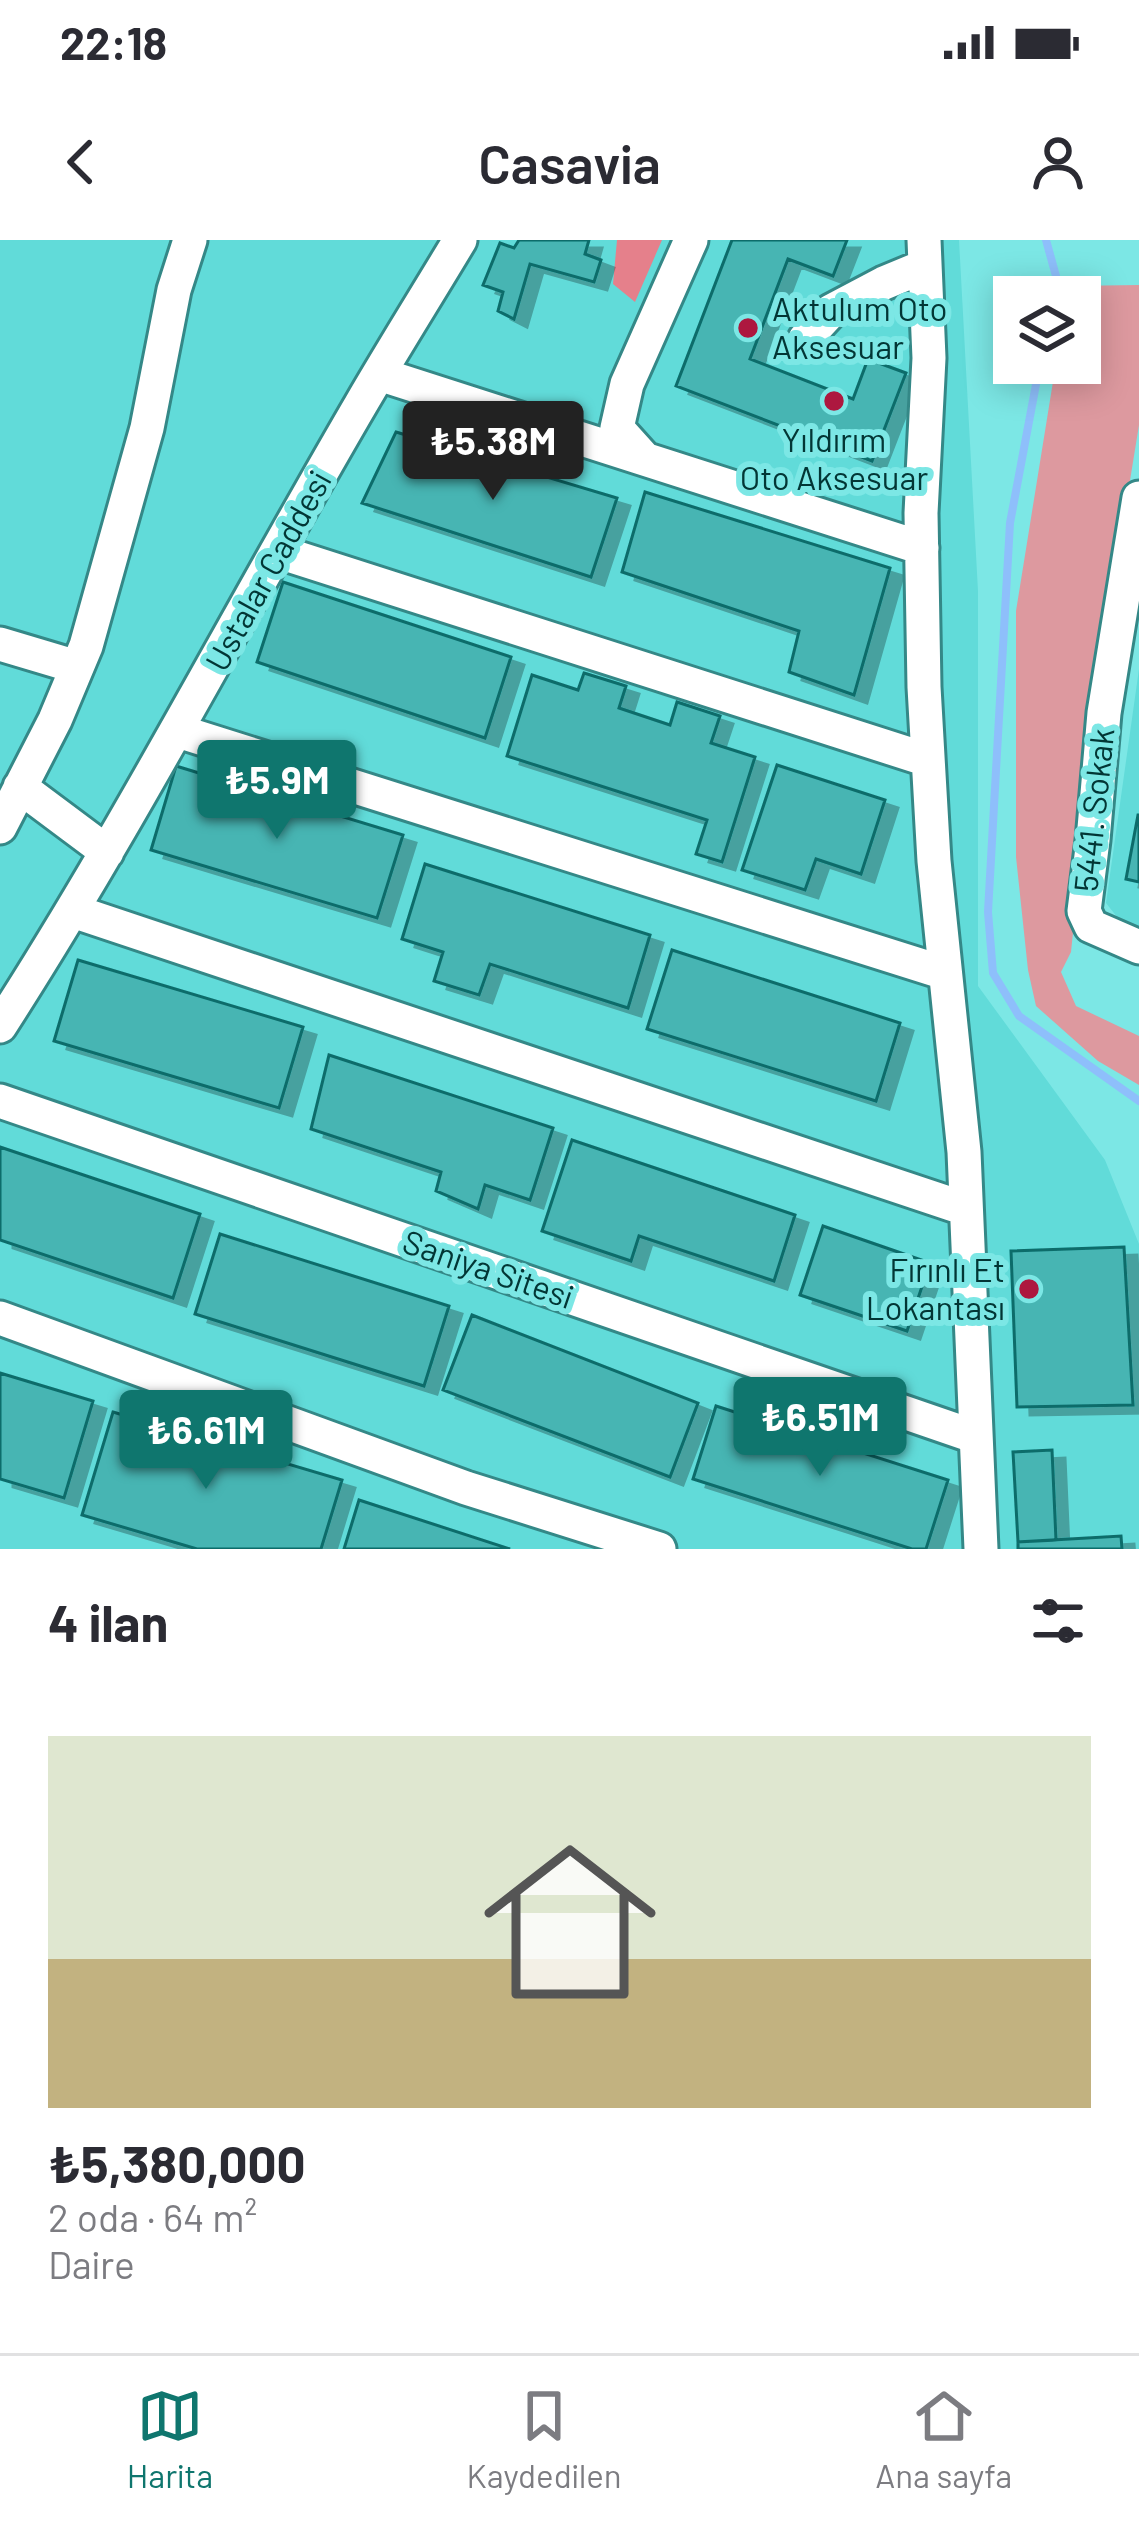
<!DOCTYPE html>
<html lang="tr">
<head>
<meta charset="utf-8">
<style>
	body { margin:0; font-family:Barlow,sans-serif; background:#f2f2f3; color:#2b2b33; height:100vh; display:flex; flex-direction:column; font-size:45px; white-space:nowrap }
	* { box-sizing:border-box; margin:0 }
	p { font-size:39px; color:#7c7c81 }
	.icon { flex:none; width:66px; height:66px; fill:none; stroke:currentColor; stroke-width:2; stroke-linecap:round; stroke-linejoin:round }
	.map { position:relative; height:1309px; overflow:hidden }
	.side { display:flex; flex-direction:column; background:#fff; flex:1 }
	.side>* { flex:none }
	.fabs { position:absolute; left:993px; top:36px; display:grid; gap:24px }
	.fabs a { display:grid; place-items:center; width:108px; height:108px; border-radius:0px; background:#fff; box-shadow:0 6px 30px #0003; font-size:60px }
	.price { position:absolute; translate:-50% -102px; padding:0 27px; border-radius:12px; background:#0f766e; color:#fff; font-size:39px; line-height:78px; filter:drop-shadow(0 3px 6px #0008) }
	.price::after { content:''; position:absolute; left:50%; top:72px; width:36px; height:27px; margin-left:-18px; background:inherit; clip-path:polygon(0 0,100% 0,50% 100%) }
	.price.active { background:#222; color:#fff }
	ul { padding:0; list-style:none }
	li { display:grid; align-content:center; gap:24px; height:636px; padding:0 48px }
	li span { display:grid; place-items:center; height:372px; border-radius:0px; color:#555 }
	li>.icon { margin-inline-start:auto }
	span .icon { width:216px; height:216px; fill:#fffc; stroke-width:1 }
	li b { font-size:51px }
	h2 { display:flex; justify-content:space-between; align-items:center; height:144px; padding:0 48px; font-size:51px }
	.status { display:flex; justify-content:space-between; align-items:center; height:84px; padding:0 60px; background:#fff; direction:ltr }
	.status svg { height:33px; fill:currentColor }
	header { display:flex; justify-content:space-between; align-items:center; height:156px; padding:0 48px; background:#fff; font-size:54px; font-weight:600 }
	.menu { display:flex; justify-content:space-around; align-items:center; height:168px; border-top:3px solid #e1e1e2; background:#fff; font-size:33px; color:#7c7c81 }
	.menu a { display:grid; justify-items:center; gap:6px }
	.menu .active { color:#0f766e }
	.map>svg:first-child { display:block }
</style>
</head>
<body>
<div class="status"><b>22:18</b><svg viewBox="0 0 49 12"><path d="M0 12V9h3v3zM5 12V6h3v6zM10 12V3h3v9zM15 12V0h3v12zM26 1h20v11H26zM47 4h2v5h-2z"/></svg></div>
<header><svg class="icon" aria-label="back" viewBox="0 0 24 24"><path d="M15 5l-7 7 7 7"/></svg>Casavia<svg class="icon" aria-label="person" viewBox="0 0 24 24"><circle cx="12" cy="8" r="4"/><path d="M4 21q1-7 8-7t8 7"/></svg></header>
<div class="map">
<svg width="1139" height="1309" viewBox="0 0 1139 1309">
	<defs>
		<filter id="shadow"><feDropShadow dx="13" dy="8" stdDeviation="0" flood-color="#0004"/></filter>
	</defs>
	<rect width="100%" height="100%" fill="#7ce7e5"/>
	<path fill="#61dbd9" d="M0,0H959L978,351V746L1105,920L1139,1004V1309H0Z
		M1139,429V690L1121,682L1106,663Z"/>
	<path fill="#dd999f" d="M1139,45V185L1102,413L1071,712L1061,732L1076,766L1139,796V845L1098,821L1036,766L1028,730L1016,617V371L1056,123H1080V57H1066L1068,46Z"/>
	<path fill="#e5808b" d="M617,0H662L635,62L613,44Z"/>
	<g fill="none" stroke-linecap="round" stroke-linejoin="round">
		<path stroke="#8ebffb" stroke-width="8" d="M1046,0L1056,36L1052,57
			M1040,123L1010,283L988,672L993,733L1019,776L1139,861"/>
	</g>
	<path fill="#46b5b3" stroke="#0b6c6b" stroke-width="3" filter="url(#shadow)" d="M519,0H589L585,14L601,20L594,42L530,24L514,79L498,71L503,52L483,45L500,3L514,8Z
		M732,0H847L833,36L788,19L750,119L853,159L868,119L906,133L872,221L676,146Z
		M396,192L617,258L591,337L362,263Z
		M645,252L890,328L854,455L789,432L799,391L622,332Z
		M283,342L511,417L485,498L257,422Z
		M584,433L626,446L619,468L670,485L677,462L720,476L711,503L755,517L722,622L696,614L707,580L507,516L532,435L578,450Z
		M777,525L885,560L861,634L816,619L805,650L742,630Z
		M176,526L403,595L377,678L151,610Z
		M1138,575H1139V642L1126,639Z
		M425,624L650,695L628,768L490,724L479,755L434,741L443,712L402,699Z
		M672,710L900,783L876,861L647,789Z
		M78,720L303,787L279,868L54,801Z
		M329,815L553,888L530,960L485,945L478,969L436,951L441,932L311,889Z
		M572,900L795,975L774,1041L639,996L631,1021L542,991Z
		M0,907L200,974L173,1058L0,1000Z
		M823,986L930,1023L907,1091L800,1055Z
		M220,994L449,1066L424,1146L195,1074Z
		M1124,1007L1133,1165L1017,1167L1011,1011Z
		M472,1075L698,1163L670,1237L443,1150Z
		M0,1133L93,1161L64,1258L0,1239Z
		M716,1166L948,1240L926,1309H912L693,1239Z
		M113,1172L342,1240L321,1309H197L82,1275Z
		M1052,1210L1056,1300L1018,1302L1013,1212Z
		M359,1260L510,1309H344Z
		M1121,1296L1122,1309H1018V1302Z"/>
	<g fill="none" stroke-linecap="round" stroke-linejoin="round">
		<defs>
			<path id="minor" d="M924,0L929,118L921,273L924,447L934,621L964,912L981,1309
				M805,99L831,71L884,43L925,26
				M379,134L922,308
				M644,218L617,188L627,144L691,0
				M1139,258L1104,473L1093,600L1084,671L1091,686L1139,707
				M279,312L928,520
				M0,404L77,427
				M178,491L945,733
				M20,547L107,612
				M0,587L55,480L86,406L147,188L174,50L190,0
				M73,671L966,969
				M0,786C130,584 240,371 361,164C393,109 427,55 460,0
				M0,861L976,1197
				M0,1078L466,1248L659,1309"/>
		</defs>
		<use href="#minor" stroke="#348887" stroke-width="39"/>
		<use href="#minor" stroke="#fff" stroke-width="33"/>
	</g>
	<g fill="#ad183f" stroke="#7ce7e5" stroke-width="4.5">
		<circle cx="748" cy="88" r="12"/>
		<circle cx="834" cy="161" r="12"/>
		<circle cx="1029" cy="1049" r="12"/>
	</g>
	<g text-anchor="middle" stroke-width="12" stroke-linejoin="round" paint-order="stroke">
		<g font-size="33" fill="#023635" stroke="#7ce7e5" text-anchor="start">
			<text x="772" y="81">Aktulum Oto<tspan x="772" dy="38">Aksesuar</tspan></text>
			<text x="834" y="212" text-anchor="middle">Yıldırım<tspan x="834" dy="38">Oto Aksesuar</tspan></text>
			<text x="1005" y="1042" text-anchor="end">Fırınlı Et<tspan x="1005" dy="38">Lokantası</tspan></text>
		</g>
		<g font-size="33" fill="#023635" stroke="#7ce7e5">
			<text transform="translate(268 331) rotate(-61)" y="12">Ustalar Caddesi</text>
			<text transform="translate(1094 570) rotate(-84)" y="12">5441. Sokak</text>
			<text transform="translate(488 1029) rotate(19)" y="12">Saniya Sitesi</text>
		</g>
	</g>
</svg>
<div class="fabs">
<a><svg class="icon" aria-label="layers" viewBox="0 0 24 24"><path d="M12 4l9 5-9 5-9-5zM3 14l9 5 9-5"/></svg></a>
</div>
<b class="price active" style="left:493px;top:263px">₺5.38M</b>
<b class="price" style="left:277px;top:602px">₺5.9M</b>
<b class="price" style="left:820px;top:1239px">₺6.51M</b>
<b class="price" style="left:206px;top:1252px">₺6.61M</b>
</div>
<section class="side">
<h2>4 ilan<svg class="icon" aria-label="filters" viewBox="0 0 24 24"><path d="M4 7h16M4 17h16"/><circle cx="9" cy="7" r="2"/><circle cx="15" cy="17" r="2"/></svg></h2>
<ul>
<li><span style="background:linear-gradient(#dfe7d0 60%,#c2b280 0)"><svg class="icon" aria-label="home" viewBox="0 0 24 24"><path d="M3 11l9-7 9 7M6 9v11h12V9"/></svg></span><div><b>₺5,380,000</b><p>2 oda · 64 m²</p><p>Daire</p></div></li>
</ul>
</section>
<nav class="menu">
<a class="active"><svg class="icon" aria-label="map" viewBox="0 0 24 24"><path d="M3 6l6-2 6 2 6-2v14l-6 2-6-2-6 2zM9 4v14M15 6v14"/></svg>Harita</a>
<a><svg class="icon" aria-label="saved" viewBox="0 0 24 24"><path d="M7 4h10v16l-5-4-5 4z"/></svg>Kaydedilen</a>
<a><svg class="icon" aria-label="home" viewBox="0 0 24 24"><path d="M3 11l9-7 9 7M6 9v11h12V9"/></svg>Ana sayfa</a>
</nav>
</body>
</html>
